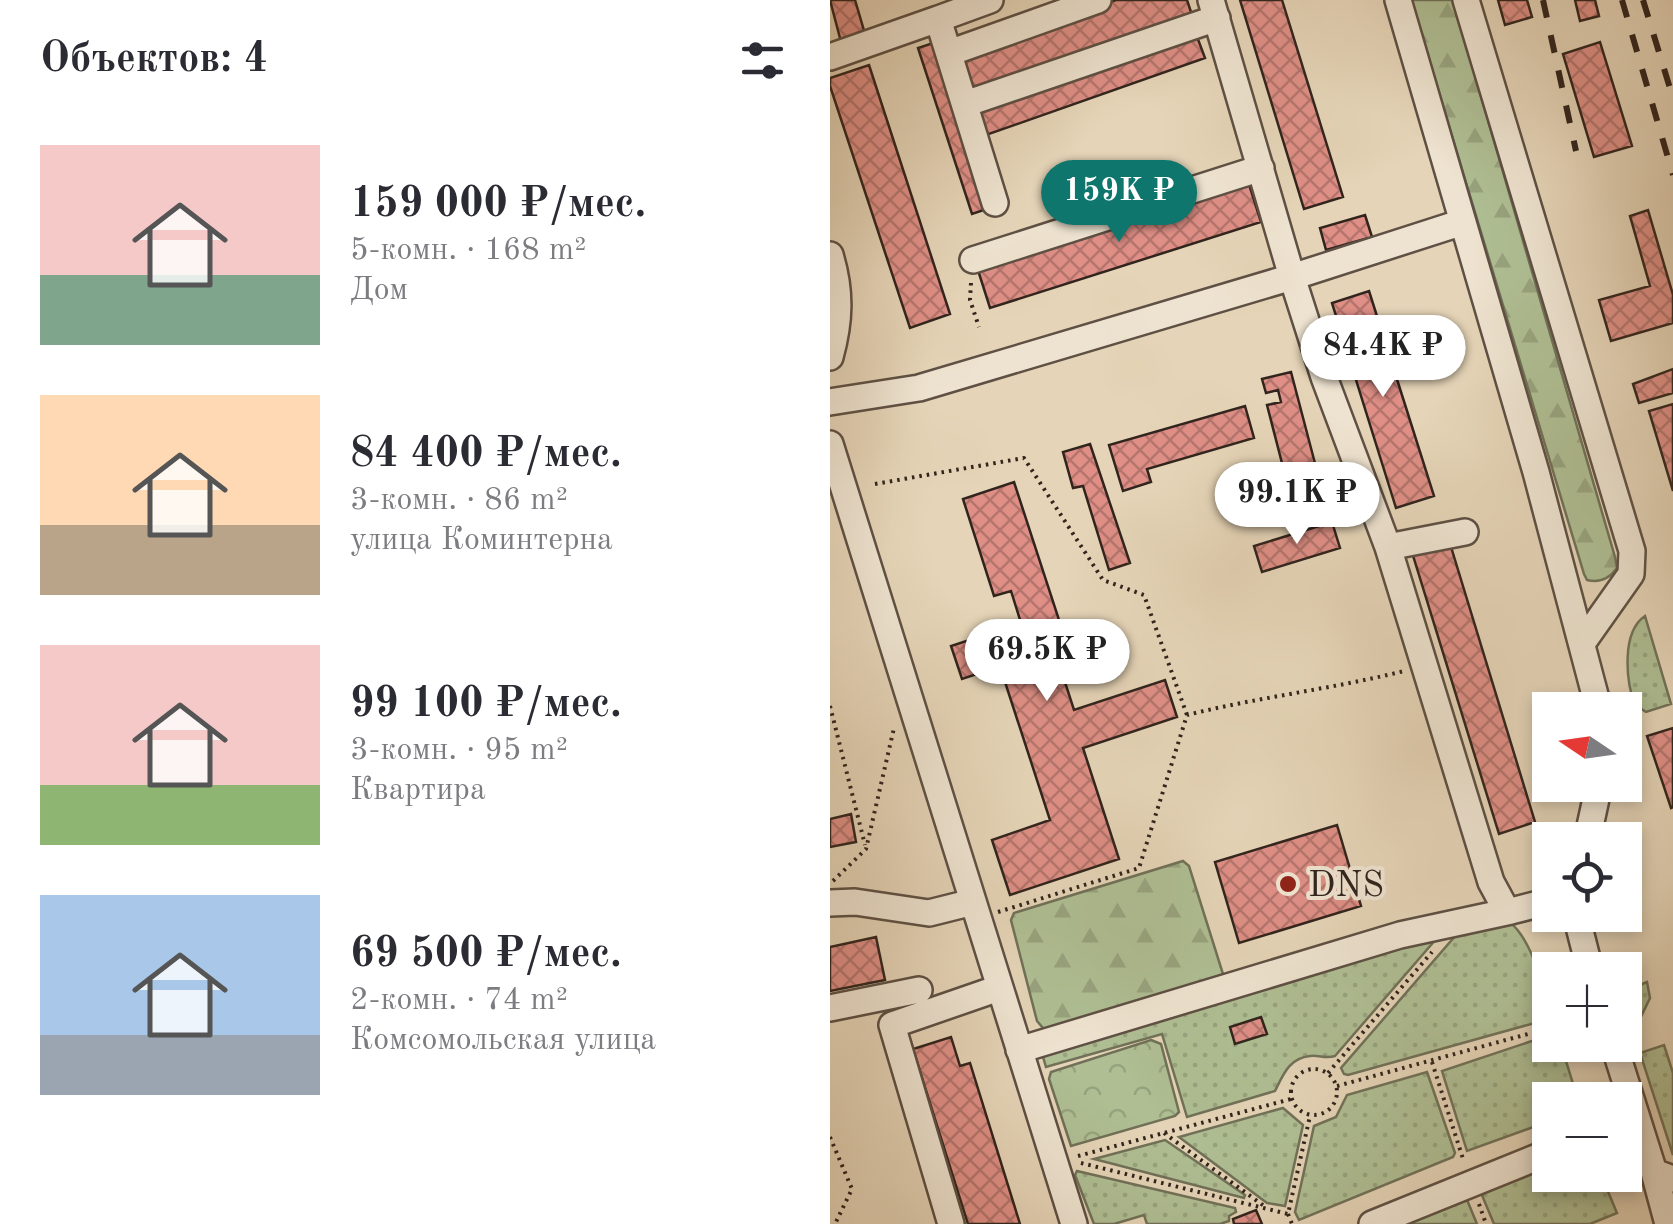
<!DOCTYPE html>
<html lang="ru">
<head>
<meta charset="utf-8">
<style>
	body { margin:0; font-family:"Old Standard TT",serif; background:#f2f2f3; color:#2b2b33; height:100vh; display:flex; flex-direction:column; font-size:38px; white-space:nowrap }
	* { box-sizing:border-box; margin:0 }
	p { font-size:32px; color:#7c7c81 }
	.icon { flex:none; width:55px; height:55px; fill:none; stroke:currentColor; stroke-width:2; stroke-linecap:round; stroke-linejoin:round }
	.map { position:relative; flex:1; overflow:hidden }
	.side { display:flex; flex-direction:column; background:#fff; width:830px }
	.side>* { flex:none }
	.needle { width:65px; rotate:283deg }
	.controls { position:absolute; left:702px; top:692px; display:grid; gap:20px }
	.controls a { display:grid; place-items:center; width:110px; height:110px; border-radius:0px; background:#fff; box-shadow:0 5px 15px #0003; font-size:50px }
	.price { position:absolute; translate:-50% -85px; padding:0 22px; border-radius:35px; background:#fff; color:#222; font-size:32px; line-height:65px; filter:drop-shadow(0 2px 5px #0008) }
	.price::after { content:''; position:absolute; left:50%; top:60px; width:30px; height:22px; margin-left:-15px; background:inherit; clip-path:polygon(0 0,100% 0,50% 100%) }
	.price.active { background:#0f766e; color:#fff }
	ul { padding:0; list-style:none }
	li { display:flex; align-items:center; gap:30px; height:250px; padding:0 40px }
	li span { display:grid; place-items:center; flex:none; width:280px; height:200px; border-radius:0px; color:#555 }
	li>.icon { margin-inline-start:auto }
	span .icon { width:120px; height:120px; fill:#fffc; stroke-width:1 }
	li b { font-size:42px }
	h2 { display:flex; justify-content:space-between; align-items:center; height:120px; padding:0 40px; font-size:42px }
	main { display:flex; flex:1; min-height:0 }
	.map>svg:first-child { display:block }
</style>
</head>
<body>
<main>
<section class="side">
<h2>Объектов: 4<svg class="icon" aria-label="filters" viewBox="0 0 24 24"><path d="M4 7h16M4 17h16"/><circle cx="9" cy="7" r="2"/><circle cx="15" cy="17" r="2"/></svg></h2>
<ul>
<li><span style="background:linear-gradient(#f6c9c9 65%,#7fa58c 0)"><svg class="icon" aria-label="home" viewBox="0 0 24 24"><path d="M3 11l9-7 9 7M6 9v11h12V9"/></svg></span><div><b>159 000 ₽/мес.</b><p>5-комн. · 168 m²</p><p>Дом</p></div></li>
<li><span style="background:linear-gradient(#ffd9b3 65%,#b9a48a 0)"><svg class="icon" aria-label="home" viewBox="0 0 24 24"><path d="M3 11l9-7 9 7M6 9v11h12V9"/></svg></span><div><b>84 400 ₽/мес.</b><p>3-комн. · 86 m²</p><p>улица Коминтерна</p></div></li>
<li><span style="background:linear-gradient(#f6c9c9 70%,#8fb573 0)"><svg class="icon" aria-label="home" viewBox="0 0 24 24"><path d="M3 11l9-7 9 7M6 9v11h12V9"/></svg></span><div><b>99 100 ₽/мес.</b><p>3-комн. · 95 m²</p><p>Квартира</p></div></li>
<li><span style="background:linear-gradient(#a9c7e8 70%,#9aa5b1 0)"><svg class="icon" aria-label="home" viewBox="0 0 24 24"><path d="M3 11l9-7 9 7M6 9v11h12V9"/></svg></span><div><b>69 500 ₽/мес.</b><p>2-комн. · 74 m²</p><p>Комсомольская улица</p></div></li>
</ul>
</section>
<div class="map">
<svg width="843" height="1224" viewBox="0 0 843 1224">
	<defs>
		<pattern id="grass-dots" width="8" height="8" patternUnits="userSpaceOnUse" patternTransform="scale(2.5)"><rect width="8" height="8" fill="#afbe93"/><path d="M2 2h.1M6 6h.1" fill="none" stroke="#97a37e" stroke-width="1.8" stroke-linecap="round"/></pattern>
		<pattern id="forest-firs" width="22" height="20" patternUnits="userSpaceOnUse" patternTransform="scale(2.5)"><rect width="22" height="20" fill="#afbe93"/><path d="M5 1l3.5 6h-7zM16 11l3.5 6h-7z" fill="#97a37e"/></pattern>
		<pattern id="park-crowns" width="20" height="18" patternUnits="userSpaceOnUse" patternTransform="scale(2.5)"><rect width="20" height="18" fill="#afbe93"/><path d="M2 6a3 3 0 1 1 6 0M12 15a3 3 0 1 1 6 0" fill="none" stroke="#97a37e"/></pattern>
		<pattern id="building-cross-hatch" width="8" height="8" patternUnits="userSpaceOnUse" patternTransform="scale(2.5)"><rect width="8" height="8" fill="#df8f86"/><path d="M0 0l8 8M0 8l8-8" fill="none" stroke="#b5756d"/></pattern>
	</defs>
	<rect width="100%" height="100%" fill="#e5d4b7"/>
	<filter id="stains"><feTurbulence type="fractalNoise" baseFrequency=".002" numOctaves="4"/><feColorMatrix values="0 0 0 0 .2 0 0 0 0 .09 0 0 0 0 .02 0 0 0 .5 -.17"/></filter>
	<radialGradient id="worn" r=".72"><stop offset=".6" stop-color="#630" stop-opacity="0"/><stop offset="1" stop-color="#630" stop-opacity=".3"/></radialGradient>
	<path fill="url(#grass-dots)" stroke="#707158" stroke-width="2.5" d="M815,616L841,704L816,712L805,705C796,682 791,632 815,616Z
		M679,922C699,935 720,996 719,1019L518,1075L514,1074L511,1068L633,927Z
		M606,935L607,938L505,1056C495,1059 490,1055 480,1056C459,1058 453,1075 445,1091L357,1117L332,1034L216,1067L211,1050Z
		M817,982L820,998L805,1029L795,991Z
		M720,1035V1045H731L748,1100H720V1121L637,1151L612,1071Z
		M834,1045L843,1073V1155L810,1053Z
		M597,1072L625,1153L623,1157L469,1220L465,1212L484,1126L506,1117L517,1095Z
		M453,1108L473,1125L455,1206L437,1203L349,1137Z
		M335,1140L415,1195L414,1198L264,1159Z
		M720,1158V1175H771L787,1213L760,1224H664L649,1188Z
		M247,1171L405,1208L406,1212L399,1216V1221L390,1224H317L314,1215L284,1224H264L245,1175Z
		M635,1195L647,1224H564Z"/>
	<path fill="url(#forest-firs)" stroke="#707158" stroke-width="2.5" d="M581,0H623L785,557L787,568C780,578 770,583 757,580L754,574Z
		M353,861L359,866L393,974L388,980L223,1030L213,1028L207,1021L181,920L184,913Z"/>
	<path fill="url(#park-crowns)" stroke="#707158" stroke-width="2.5" d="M321,1040L331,1044L349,1112L345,1116L241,1146L219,1079L221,1072Z"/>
	<path fill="url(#building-cross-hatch)" stroke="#31241d" stroke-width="2.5" d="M0,0H25L35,34L11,42Z
		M286,0H357L362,15L143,93L130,55Z
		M410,0H452L513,197L474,209Z
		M668,0H697L702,17L675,25Z
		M745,0H765L769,16L750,21Z
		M366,34L375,58L156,135L147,111Z
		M106,42L160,208L142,214L88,48Z
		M770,42L802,146L764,157L733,54Z
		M39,65L120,314L80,328L0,86V78Z
		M418,181L431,222L160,308L147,267Z
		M818,210L843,295V323L781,341L769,300L820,286L800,216Z
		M535,215L542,237L496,250L490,228Z
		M539,291L604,496L566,508L502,303Z
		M843,369V393L809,403L803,384Z
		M461,372L492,490L461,498L437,405L451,402L448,390L436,393L432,379Z
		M843,404V491L819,411Z
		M415,406L424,438L317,469L321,482L293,491L279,445Z
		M260,444L300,563L279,570L253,486L243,488L233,452Z
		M184,482L245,669L232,673L244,710L335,680L347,717L253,748L289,859L180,895L162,840L220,820L175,682L188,678L183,662L132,679L121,646L191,623L181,591L164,596L133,499Z
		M502,522L510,548L432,572L424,546Z
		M618,537L705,822L669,834L581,549Z
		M843,728V807L841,808L817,736Z
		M21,814L26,842L0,847V819Z
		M507,825L531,906L409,943L385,862Z
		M46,937L55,980L0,991V947Z
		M431,1017L437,1034L405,1044L400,1027Z
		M121,1037L130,1066L140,1063L190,1224H138L83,1049Z
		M426,1210L432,1224H404L403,1219Z"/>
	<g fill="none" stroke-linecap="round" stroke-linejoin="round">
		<defs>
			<path id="minor" d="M381,0L462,277L494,377L558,547L661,882L674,906L681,911L720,901
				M568,0L706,472L769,710
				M636,0L802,551L801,574L753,642
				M108,19L160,0
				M119,53L268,0
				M0,57L108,19L165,203
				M135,104L387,18
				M0,255C11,291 10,321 0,357
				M143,260L431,168
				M0,402L89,388L462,277L633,222
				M0,444L244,1224
				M558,547L635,532
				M757,840L769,785
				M0,903L25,902L99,913L143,902
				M746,915L760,970
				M0,1008L89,990
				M784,1045L824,1172L843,1179
				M189,1050L570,935L681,911
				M824,1172L838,1224
				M121,1224L62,1025L169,988
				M542,1224L720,1152"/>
		</defs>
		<use href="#minor" stroke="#5e5044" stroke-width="30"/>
		<path stroke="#31241d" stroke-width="4" stroke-dasharray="2.5 5" stroke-linecap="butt" d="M141,283L140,300L149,327
			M45,484L194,458L273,580L314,595L357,715
			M0,706L35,845
			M3,881L36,849L64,728
			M168,912L309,868L357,715C429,697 502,689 574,671
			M602,1062L634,1162
			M461 1092a23 23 0 1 1 46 0a23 23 0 1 1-46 0Z
			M498,1073L602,952
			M507,1086L720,1028
			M334,1133L434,1206
			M0,1137L22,1189L5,1224
			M248,1156L461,1099
			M251,1163L458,1214L480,1116
			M649,1204L656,1224
			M458,1214L462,1224"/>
		<use href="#minor" stroke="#eee3d0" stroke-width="25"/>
		<path stroke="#31241d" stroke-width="6" stroke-dasharray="18 18" stroke-linecap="butt" d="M713,0L746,151
			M792,0L843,175
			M813,0L843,98"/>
	</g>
	<circle fill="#8f2418" stroke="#eee3d0" stroke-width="4" cx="458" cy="884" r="10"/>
	<g text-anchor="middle" stroke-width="8" stroke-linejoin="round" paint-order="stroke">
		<g font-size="35" fill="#31241d" stroke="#eee3d0" text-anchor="start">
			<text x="478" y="896">DNS</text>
		</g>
	</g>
	<rect width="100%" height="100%" filter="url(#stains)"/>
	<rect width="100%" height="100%" fill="url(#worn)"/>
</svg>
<div class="controls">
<a><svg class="needle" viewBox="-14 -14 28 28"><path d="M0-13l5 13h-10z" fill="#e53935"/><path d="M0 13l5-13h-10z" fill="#7c7c81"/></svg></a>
<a><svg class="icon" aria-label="locate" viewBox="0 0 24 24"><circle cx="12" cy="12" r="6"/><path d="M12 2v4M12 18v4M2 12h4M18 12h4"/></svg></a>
<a>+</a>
<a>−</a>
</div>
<b class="price active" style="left:289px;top:245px">159K ₽</b>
<b class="price" style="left:553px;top:400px">84.4K ₽</b>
<b class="price" style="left:467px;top:547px">99.1K ₽</b>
<b class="price" style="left:217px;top:704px">69.5K ₽</b>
</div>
</main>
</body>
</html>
